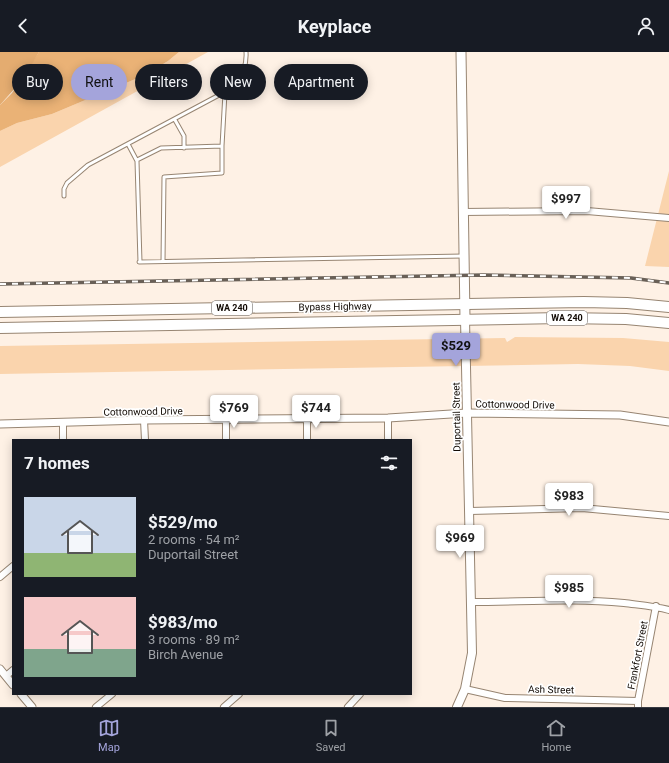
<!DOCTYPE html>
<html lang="en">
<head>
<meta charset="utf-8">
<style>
	body { margin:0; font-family:Roboto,sans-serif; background:#242831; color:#f1f3f6; height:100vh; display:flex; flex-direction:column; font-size:15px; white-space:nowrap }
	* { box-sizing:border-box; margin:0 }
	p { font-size:13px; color:#9ea1a6 }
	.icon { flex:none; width:22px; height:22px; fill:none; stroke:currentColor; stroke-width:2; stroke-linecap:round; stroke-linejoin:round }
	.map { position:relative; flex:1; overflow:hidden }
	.side { position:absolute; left:12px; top:387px; width:400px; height:256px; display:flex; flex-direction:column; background:#171b24; border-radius:0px; box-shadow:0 2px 10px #0003 }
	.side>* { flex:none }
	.hud { position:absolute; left:12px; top:12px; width:400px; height:36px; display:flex; gap:8px }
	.price { position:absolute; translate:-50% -34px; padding:0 9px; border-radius:4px; background:#fff; color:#222; font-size:13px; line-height:26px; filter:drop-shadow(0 1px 2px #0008) }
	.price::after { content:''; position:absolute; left:50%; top:24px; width:12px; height:9px; margin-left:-6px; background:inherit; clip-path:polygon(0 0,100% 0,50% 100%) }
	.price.active { background:#a4a4db; color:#111 }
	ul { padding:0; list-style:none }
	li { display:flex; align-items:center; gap:12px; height:100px; padding:0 12px }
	li span { display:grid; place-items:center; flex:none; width:112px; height:80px; border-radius:0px; color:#555 }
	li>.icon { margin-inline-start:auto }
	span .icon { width:48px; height:48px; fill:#fffc; stroke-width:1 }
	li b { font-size:17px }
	h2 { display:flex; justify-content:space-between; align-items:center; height:48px; padding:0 12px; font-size:17px }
	.pill { padding:0 14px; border-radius:18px; background:#171b24; box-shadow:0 2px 10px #0003; font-size:14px; line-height:36px }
	.pill.active { background:#a4a4db; color:#111 }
	header { display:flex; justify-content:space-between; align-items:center; height:52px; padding:0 12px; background:#171b24; font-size:18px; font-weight:700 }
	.tab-bar { display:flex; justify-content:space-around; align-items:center; height:56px; border-top:1px solid #363941; background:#171b24; font-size:11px; color:#9ea1a6 }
	.tab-bar a { display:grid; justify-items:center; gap:2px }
	.tab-bar .active { color:#a4a4db }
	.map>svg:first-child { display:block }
</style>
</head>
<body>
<header><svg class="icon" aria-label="back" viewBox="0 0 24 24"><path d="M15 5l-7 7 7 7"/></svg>Keyplace<svg class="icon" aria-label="person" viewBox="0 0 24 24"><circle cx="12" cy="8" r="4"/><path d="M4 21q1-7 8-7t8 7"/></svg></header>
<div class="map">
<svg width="669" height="655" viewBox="0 0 669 655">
	<rect width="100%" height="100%" fill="#fef1e5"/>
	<path fill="#fad4ad" d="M179,0H208L0,115V79L17,71L52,62L145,23L168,9Z
		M669,119V215L645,214Z
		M515,285L623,286L669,290V319L630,314L578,312L0,322V294L505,286L507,290Z"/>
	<path fill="#eab276" d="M39,0H179L168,9L145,23L52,62L17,71L0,79V53L12,41Z"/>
	<path fill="#e4ac70" d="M0,0H39L24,26L0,53Z"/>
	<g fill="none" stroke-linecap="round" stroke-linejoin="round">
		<defs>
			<path id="service" d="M175,68L184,84V96
				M128,92L137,109L140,210
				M137,108L161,96L222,94L225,41
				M64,144V137L67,131L88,113L236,34C242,23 247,13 246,0
				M139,210L463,204
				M163,210L164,125L222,121V94"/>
			<path id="minor" d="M463,160L587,159L669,166
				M388,366V388
				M144,368L145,388
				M226,368V388
				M63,371V388
				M307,388V366
				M470,459L582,456L669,464
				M0,525L13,514
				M471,550C522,550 573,546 624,551C639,553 654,554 669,558
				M6,624L13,618
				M465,637L505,646L638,649
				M96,655L112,642
				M224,655L239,642
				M348,655L360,642
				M638,655V649L656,554"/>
			<path id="tertiary" d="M0,372L144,368L388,366L467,361L620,363L669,370
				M0,617L13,633
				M21,642L32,655"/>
			<path id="secondary" d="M457,655L465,637L472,601L465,267"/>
			<path id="primary" d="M461,0L465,267"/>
			<path id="trunk" d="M0,260L584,250L627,251L669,255
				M0,276L561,266L626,267L669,271"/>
		</defs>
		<use href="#service" stroke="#978572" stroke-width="5"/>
		<use href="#minor" stroke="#978572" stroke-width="8"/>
		<use href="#tertiary" stroke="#978572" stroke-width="9"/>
		<use href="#secondary" stroke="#978572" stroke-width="10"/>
		<use href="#primary" stroke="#978572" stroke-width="11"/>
		<use href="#trunk" stroke="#978572" stroke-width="12"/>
		<use href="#service" stroke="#fff" stroke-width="3"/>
		<use href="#minor" stroke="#fff" stroke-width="6"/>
		<use href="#tertiary" stroke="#fff" stroke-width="7"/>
		<use href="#secondary" stroke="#fff" stroke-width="8"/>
		<use href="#primary" stroke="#fff" stroke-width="9"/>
		<use href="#trunk" stroke="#fff" stroke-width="10"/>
		<defs>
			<path id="rail" d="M0,232L483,223L631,226L669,231"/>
		</defs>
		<use href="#rail" stroke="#696057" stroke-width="3.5"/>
		<use href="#rail" stroke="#fff" stroke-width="2" stroke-dasharray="6" stroke-linecap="butt"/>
	</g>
	<g text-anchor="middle" stroke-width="3.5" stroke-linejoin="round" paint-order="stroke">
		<g fill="#fff" stroke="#595450" stroke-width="1">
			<rect x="212" y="249" width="40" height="14" rx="3"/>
			<rect x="547" y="259" width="40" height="14" rx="3"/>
		</g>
		<g font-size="9" font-weight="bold" fill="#120b05">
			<text x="232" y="259">WA 240</text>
			<text x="567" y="269">WA 240</text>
		</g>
		<g font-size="10" fill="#120b05" stroke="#fff">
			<text transform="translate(335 254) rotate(-1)" y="4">Bypass Highway</text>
			<text transform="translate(515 352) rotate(1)" y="4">Cottonwood Drive</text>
			<text transform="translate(143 359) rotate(-1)" y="4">Cottonwood Drive</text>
			<text transform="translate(456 365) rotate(-91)" y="4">Duportail Street</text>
			<text transform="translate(637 603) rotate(-79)" y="4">Frankfort Street</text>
			<text transform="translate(551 637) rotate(1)" y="4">Ash Street</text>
		</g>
	</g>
</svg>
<b class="price" style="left:566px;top:168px">$997</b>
<b class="price active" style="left:456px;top:315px">$529</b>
<b class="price" style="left:234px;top:377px">$769</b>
<b class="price" style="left:316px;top:377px">$744</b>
<b class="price" style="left:569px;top:465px">$983</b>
<b class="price" style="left:460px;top:507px">$969</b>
<b class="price" style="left:569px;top:557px">$985</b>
<div class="hud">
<a class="pill">Buy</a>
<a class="pill active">Rent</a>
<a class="pill">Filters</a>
<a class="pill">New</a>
<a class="pill">Apartment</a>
</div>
<section class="side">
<h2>7 homes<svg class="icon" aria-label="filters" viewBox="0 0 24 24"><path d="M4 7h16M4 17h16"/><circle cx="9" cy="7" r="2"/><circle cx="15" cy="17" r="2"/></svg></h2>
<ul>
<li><span style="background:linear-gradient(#c9d6e8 70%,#8fb573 0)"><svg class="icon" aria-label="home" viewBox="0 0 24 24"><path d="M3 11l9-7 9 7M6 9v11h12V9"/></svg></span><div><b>$529/mo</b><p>2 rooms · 54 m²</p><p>Duportail Street</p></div></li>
<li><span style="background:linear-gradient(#f6c9c9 65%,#7fa58c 0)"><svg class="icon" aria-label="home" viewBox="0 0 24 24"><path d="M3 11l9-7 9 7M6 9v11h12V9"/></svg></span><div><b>$983/mo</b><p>3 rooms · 89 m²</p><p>Birch Avenue</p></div></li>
</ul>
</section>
</div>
<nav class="tab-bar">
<a class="active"><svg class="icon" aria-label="map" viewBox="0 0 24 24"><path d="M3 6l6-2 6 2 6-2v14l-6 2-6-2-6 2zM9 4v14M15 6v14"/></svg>Map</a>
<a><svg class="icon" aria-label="saved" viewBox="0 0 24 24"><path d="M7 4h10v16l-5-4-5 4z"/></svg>Saved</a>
<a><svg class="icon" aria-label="home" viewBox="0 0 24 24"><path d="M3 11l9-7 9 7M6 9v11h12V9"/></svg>Home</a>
</nav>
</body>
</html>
